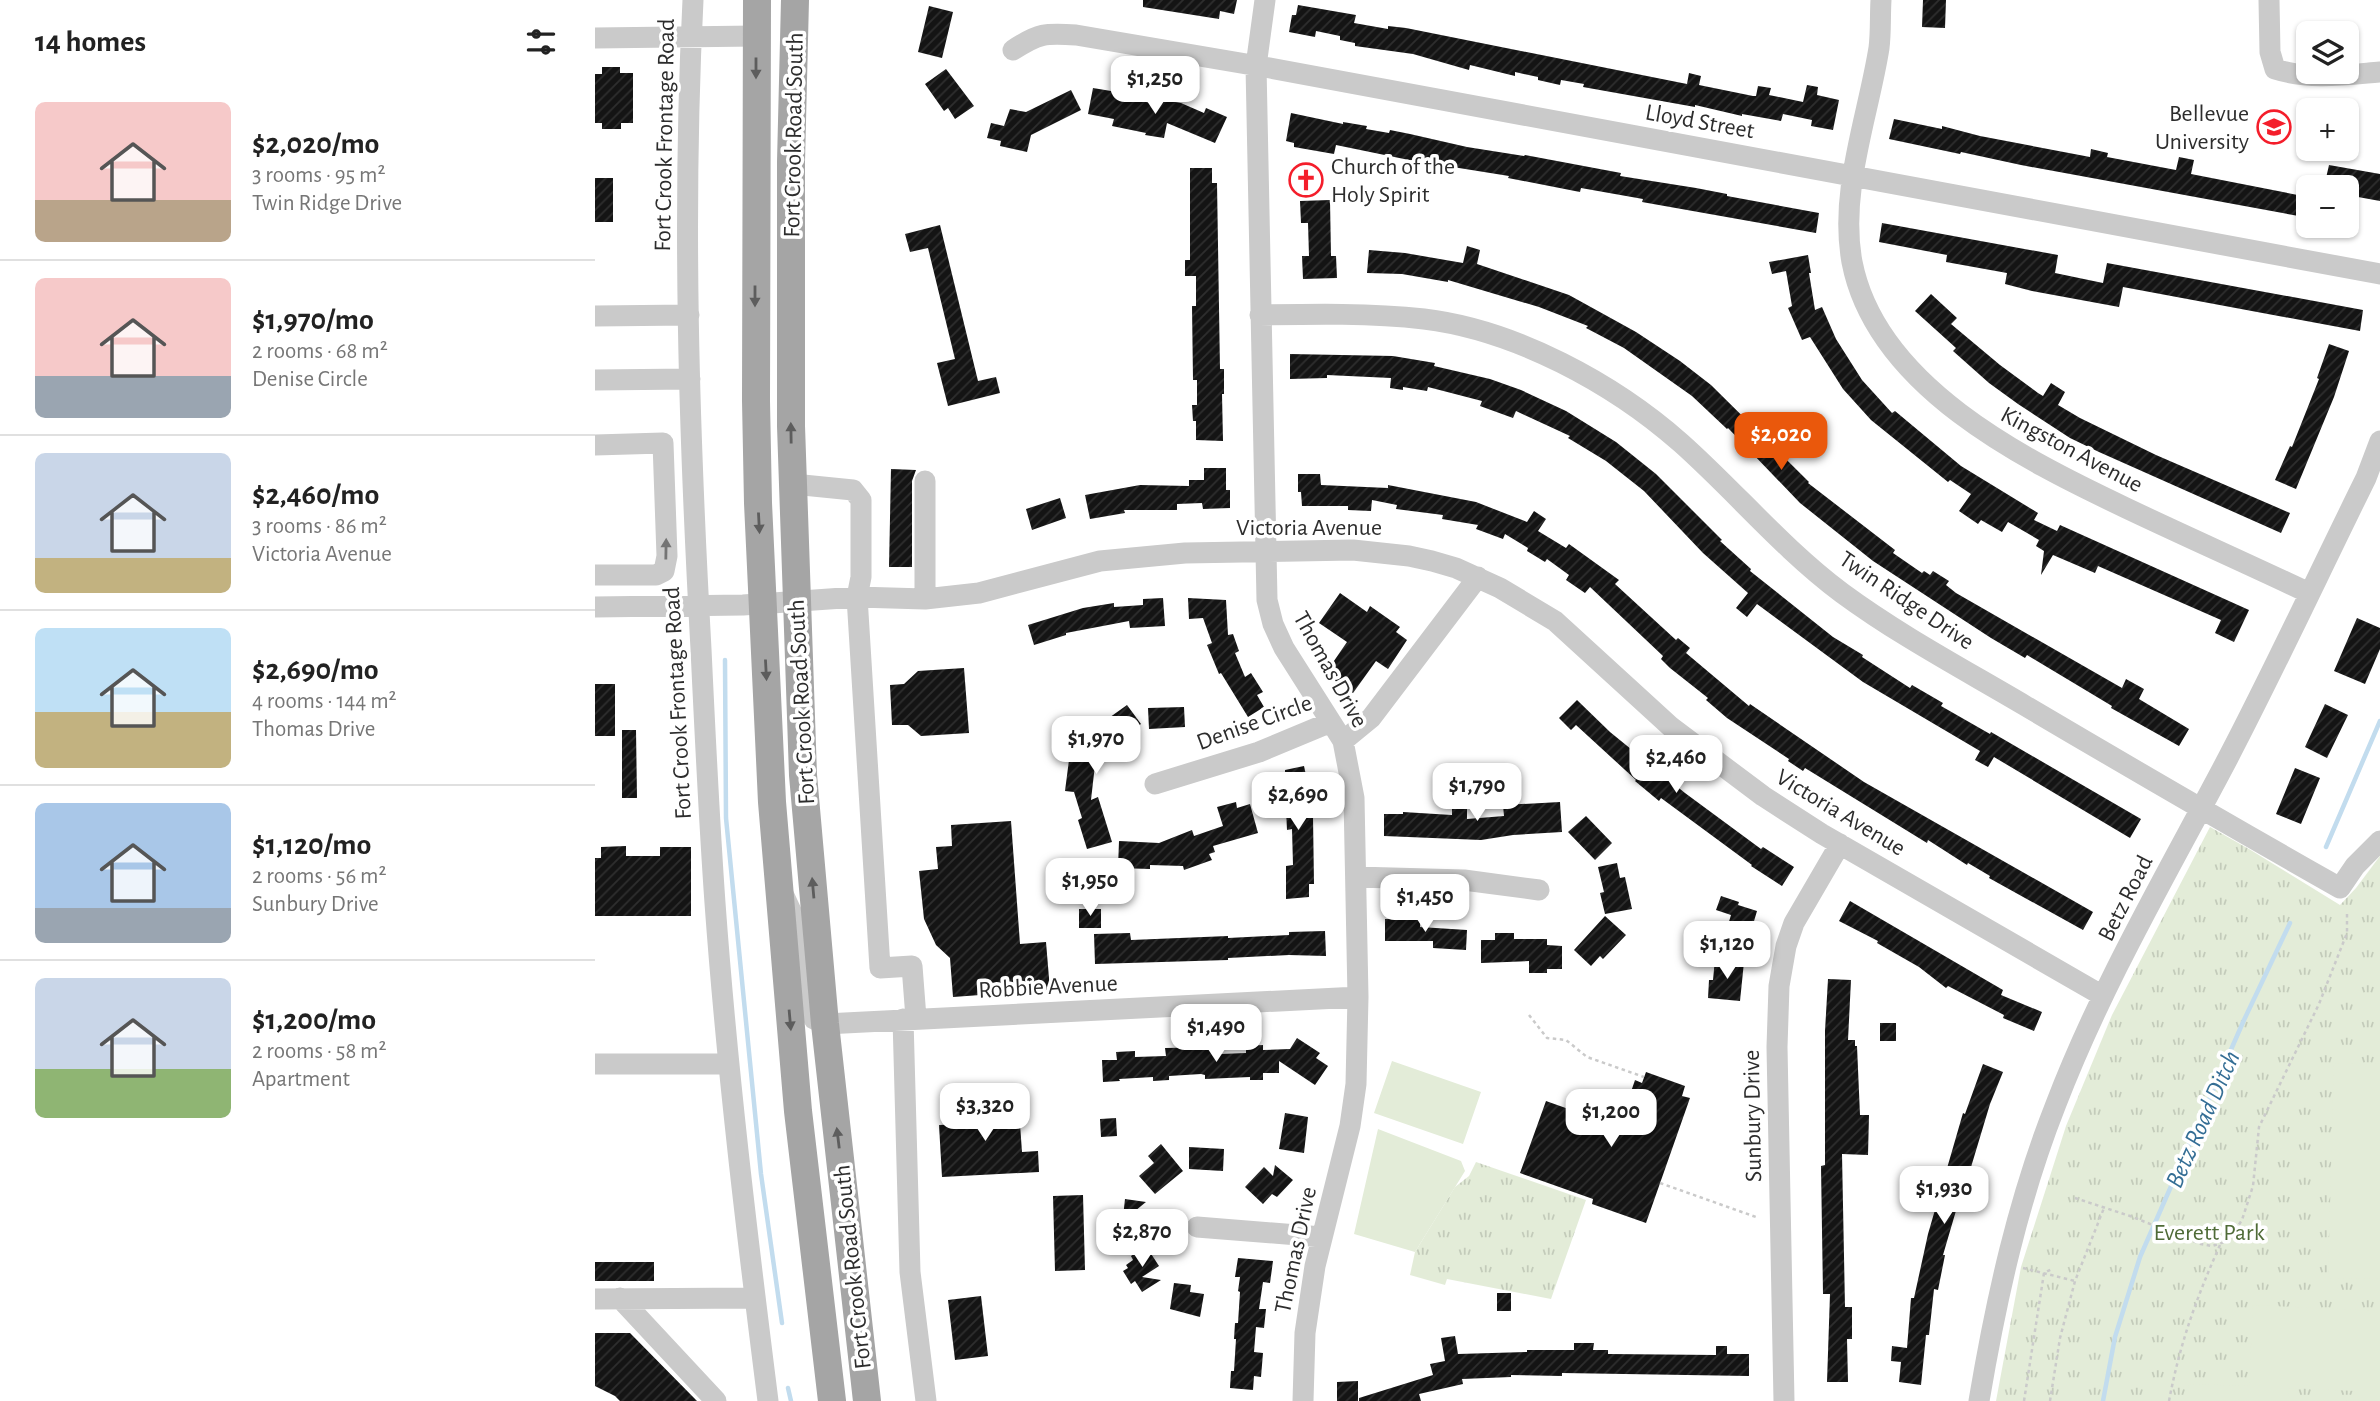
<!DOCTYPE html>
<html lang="en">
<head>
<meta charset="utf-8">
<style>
	body { margin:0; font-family:"Alegreya Sans",sans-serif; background:#f6f6f6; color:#222; height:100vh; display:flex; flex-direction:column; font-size:26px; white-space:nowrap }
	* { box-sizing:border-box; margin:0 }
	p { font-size:23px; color:#767676 }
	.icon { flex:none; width:38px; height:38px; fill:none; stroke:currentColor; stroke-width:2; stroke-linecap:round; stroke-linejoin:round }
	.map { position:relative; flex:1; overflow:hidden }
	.side { display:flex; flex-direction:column; background:#fff; width:595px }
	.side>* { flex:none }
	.tools { position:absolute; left:1701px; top:21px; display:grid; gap:14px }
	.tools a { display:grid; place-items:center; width:63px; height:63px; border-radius:10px; background:#fff; box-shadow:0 2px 5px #0004; font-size:35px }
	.price { position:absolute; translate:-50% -60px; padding:0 16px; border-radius:14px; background:#fff; color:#222; font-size:23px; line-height:46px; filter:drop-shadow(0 2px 4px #0008) }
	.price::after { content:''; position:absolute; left:50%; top:42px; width:21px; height:16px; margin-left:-10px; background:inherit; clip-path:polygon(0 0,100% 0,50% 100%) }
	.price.selected { background:#ea580c; color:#fff }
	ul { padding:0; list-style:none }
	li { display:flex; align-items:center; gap:21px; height:175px; padding:0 35px }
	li+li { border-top:2px solid #e0e0e0 }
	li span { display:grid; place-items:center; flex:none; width:196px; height:140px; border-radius:10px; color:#555 }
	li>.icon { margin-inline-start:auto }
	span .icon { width:84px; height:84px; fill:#fffc; stroke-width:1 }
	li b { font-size:30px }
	h2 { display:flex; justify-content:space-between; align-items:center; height:84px; padding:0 35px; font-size:30px }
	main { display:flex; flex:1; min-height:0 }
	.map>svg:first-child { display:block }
</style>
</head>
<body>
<main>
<section class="side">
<h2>14 homes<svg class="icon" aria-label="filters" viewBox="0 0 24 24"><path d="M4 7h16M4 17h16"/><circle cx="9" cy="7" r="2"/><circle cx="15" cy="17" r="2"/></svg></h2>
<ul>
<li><span style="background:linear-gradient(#f6c9c9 70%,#b9a48a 0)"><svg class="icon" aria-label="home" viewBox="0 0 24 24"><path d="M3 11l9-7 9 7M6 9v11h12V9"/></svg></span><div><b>$2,020/mo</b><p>3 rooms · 95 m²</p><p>Twin Ridge Drive</p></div></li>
<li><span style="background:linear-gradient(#f6c9c9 70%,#9aa5b1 0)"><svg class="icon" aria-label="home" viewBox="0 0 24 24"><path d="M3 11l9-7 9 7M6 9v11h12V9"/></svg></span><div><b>$1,970/mo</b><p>2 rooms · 68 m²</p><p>Denise Circle</p></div></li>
<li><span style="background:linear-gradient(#c9d6e8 75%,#c2b280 0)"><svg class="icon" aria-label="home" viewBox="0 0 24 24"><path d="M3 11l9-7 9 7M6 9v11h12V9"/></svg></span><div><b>$2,460/mo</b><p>3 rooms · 86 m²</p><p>Victoria Avenue</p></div></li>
<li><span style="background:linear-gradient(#bfe0f5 60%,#c2b280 0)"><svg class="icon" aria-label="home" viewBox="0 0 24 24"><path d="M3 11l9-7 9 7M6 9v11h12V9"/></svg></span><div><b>$2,690/mo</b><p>4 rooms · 144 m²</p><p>Thomas Drive</p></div></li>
<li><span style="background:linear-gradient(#a9c7e8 75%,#9aa5b1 0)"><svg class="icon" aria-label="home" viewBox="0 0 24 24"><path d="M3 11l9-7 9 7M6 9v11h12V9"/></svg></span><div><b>$1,120/mo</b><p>2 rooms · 56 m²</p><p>Sunbury Drive</p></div></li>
<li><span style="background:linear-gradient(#c9d6e8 65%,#8fb573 0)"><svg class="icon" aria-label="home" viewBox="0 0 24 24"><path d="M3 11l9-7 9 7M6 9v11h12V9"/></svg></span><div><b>$1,200/mo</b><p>2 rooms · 58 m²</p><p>Apartment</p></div></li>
</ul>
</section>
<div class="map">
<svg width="1785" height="1401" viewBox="0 0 1785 1401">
	<defs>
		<pattern id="grass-tufts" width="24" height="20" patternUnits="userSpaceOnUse" patternTransform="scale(1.75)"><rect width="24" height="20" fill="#e3ecd8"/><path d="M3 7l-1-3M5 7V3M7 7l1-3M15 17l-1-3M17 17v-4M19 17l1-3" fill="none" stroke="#c3cbba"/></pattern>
		<pattern id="building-hatch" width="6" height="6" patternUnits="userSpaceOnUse" patternTransform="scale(1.75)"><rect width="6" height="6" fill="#141414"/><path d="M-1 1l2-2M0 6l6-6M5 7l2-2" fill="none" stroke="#2e2e2e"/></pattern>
	</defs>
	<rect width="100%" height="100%" fill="#fff"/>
	<path fill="url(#grass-tufts)" d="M1615,827L1654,849L1745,905L1761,888L1785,856V1401H1401L1426,1267L1471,1126L1517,1015Z
		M881,1162L991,1200L956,1299L852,1279L850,1285L815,1275L820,1252L860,1187L874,1176Z"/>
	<path fill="#e3ecd8" d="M797,1061L886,1092L868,1144L779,1113Z
		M1739,1063L1785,1064V1279L1733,1278Z
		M783,1129L866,1161L870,1171L820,1252L759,1234Z
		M1658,1305L1785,1311V1401H1751L1760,1391L1691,1388L1696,1401H1592L1594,1384L1654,1386Z"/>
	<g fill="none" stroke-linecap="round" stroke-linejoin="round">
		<path stroke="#c2dcee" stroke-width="4.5" d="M130,660L131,818L166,1174L187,1323
			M1731,847L1785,721
			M193,1388L196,1401
			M1508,1401L1520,1337L1545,1257L1649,1020L1695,923"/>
	</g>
	<path fill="url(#building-hatch)" d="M548,0H642L639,14L625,11L624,19L548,7Z
		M1328,0H1351L1350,28L1327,27Z
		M703,5L761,15L759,23L793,29V26L811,28L1092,84L1094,73L1106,76L1104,85L1158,96H1161L1163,86L1176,88L1174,95L1208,102L1212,85L1223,87L1222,95L1244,100L1238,130L1216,126L1217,120L1188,114L1186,121L1147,114V116L1100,105V107L988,87L989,84L966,80L965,85L943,80V77L920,72V76L875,65L874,70L818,54L760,46V43L745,40V36L721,31L720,37L694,32L697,15H701Z
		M334,6L358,12L347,58L323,52Z
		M7,67H25V73H38V123H26V129H7V123H0V74H7Z
		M351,69L379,106L360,119L353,108L349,111L330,84Z
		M498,88L522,92L521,96L556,103L557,98L586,103L609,113L611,108L632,117L620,143L572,123L569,138L550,135L551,133L517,126L519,119L493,114Z
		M476,90L486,110L436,135L432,152L405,146L406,141L392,138L396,123L409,126L415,109L431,112Z
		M696,113L748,124V122L772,126L771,129L794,133L795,130L815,134L872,147L929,156L930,155L1026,173L1025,176L1101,188L1132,194V196L1224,213L1221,233L1047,202L1048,199L986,188L985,192L913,178L914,176L814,160L741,145L739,154L699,147V143L691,141Z
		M1299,119L1347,129V126L1385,136L1495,157L1496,149L1513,153L1512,157L1581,170L1584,157L1599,160L1596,174L1713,197L1709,217L1426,165L1366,152L1365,154L1294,139Z
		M1734,165L1785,174V201L1752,195V187H1729Z
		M595,168H617V183H622L625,369H629V394H627L628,441L601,440V421H598L597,405H602V380H598L597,306H601V276H590V260H595Z
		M0,178H18V222H0Z
		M735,200L736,256H741L742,278L708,279L707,256H714L713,223H706L705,201Z
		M1287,223L1463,255L1460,273L1508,283L1512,263L1768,310L1765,331L1528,287L1524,307L1437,291L1410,284L1412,273L1351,262L1352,255L1284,242Z
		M345,225L383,381L401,377L405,393L353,406L342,363L360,359L333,248L315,252L310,234Z
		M872,246L885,250L882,264L974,295L1041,332L1085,361L1116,385L1214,482L1213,483L1300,550L1298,553L1327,573L1329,571L1335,575L1338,571L1354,581L1351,585L1361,593L1527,688L1531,679L1549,689L1544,699L1594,729L1584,746L1516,708L1517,706L1432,655L1430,658L1396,638L1278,561L1205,503L1133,428L1132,429L1097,396L1029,348L991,328L993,326L944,307L853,280V282L807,274L772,273L774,250L810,253L868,263Z
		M1213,255L1216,273H1214L1220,310L1227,307L1241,339L1267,380L1297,413L1300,411L1366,466L1443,513L1439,520L1462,531L1465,525L1654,610L1639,642L1620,633L1626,620L1503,566L1500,573L1458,555L1446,575L1449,551L1441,546L1444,540L1413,522L1407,532L1386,520L1383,524L1364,511L1376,494L1355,480L1353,482L1276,420L1248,389L1215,337L1207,340L1193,308L1197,306L1191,271L1177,274L1174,262Z
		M1336,294L1362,318L1356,324L1405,365L1443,393L1448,396L1456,383L1470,392L1463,405L1485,418L1561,455L1695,513L1686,533L1504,452L1475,438L1423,404L1394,383L1358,351L1361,348L1320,311Z
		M1734,344L1754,351L1739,397L1701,489L1680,480L1695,446L1697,447L1724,379L1722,378Z
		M695,354L798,356L840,363L839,366L895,379L926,390L971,411L1021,442L1061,474L1127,540L1125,541L1156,569L1155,571L1238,637L1268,655L1267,657L1315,688L1317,685L1348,703L1346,706L1395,734L1396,732L1546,819L1535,838L1399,757L1393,767L1380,760L1385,751L1268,682L1162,604L1152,617L1141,608L1153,593L1108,553L1049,491L1011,461L973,438L975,436L921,411L918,418L885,406L887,401L833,387L832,391L808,387V390L795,388L796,378L732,375V378L695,379Z
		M609,468H631V490H635V508L608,509L607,503L582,504V510H529L530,513L495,519L490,495L545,485L594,486V480H609Z
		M296,469L321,470L317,481V567H294Z
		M703,474H725L726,485L793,488V485L881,502L932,522L939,511L951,519L943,531L971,548L974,544L1024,580L1020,584L1081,640L1083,638L1095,648L1091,653L1154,706L1155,704L1269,782L1498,912L1488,930L1394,878L1395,876L1373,863L1372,865L1333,840L1332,843L1210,768L1208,771L1193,761L1194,759L1132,718L1111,700L1113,698L1075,668L1066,659L1068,656L995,587L990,593L971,580L974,575L952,559L950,562L932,551L933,548L910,534L908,539L881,529L883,525L847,519L848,515L801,509L802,505L777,500L776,511L753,510V506H707L706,492H703Z
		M465,498L471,518L437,530L431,509Z
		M745,593L772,612L775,606L805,627L801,632L812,640L793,669L781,661L758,693L730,674L752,642L724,623Z
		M568,598L570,626L535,628L534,621L471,633V635L439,645L433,625L488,608L519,603V607L548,605V599Z
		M593,598L631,600L633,635L638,634L644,651L640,653L650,677L656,673L668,692L662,695L669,707L653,717L626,673L624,674L612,645L617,643L608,618L594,619Z
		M1762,618L1785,628V649L1770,684L1739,671Z
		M369,668L374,733L326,736L313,725H297L295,685L309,684L323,671Z
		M0,684H20V736H0Z
		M982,700L1015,732L1090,793L1166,849L1168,847L1199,867L1187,886L1156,866L1157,865L1066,798L1064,801L1040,781L1041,780L981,725L976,730L964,718Z
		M1730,704L1753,715L1732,758L1710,747Z
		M532,705L546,724L501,756L496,800L503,797L517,842L492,849L483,820L487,818L479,792L470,791L474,760H477L479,744L511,748L497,730Z
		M589,707L590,727L554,729L553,708Z
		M27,730H41L42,798H27Z
		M709,766L714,789L708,791L714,818L718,817L719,884H714V897L691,899V866L698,865L697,829L692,830L691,809L688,810L682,776L690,774V770Z
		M1700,768L1725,778L1706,824L1681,814Z
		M641,802L642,808L655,804L663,833L618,846L620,852L614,854L617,860L589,870L588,866L555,865V869L523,868L524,841L564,843L597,830L599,836L628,826L622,807Z
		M965,802L967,832L918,835L886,840L789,836V814H808V812L857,815V806L872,807V819L909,816L908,805Z
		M991,816L1017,843L1000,860L973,832Z
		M416,821L425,944L451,942L455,990L358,997L355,958L341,945L329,919L324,871L343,869L341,847L357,846L356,825Z
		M31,846V856H65V847H96V916H0V858H6V847Z
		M1022,863L1025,878L1030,877L1037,909L1010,914L1005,893L1009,892L1003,867Z
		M1126,896L1144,902L1143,905L1162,911L1152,945L1129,938L1136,915L1121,910Z
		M1255,901L1408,990L1406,995L1447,1012L1439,1031L1408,1018L1409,1015L1353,986L1351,988L1324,967L1282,943L1283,941L1244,921Z
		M484,909H506V928H484Z
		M1010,916L1031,935L1008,959L1005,956L996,966L979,950Z
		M790,919H825V927L872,930L871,950L838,948V941H790Z
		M730,931L731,956L694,955L633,958V960L500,964L499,934L535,933L536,940L633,936V938L694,935V932Z
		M900,933H919V939H952V945L967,946V969H952V973H934V961L886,963V940H900Z
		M1120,959L1149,962L1145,1001L1113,998L1114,980H1118Z
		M1233,979L1256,980L1253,1040H1260V1046H1262L1265,1115H1274L1273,1155L1247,1154L1250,1307H1257V1339H1252L1253,1382H1232L1235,1294H1228L1226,1166L1230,1165V1031Z
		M1285,1023H1301V1041H1285Z
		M702,1038L725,1053L721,1058L733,1066L720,1085L684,1061V1073H668V1080H655V1077L610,1079V1075L606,1074L574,1076V1080L558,1081V1077L524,1079L525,1081L508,1082L507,1060H522L521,1052L540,1051V1057L571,1056L570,1048L625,1047V1054L651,1053V1046L668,1045V1050L695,1049Z
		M1388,1064L1408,1072L1395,1104L1367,1197H1365L1348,1255H1350L1343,1290L1339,1289L1334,1335H1331L1326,1385L1304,1382L1306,1362L1296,1361L1297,1346L1312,1348L1316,1298H1319L1333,1234L1368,1113L1370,1114Z
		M1051,1072L1090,1086L1087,1096L1095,1098L1051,1223L997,1204L998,1199L925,1173L951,1101L1024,1127L1040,1080L1047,1083Z
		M416,1099L417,1125L425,1124L427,1152L443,1151L444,1172L347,1177L344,1125L368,1124L367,1102Z
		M690,1113L713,1117L709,1153L684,1149Z
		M521,1118L522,1136L506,1137L505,1119Z
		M566,1144L588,1171L560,1194L544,1176L559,1163L553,1156Z
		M594,1147L629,1149L628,1171L594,1169Z
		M680,1165L698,1180L682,1197L677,1194L668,1204L650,1187L669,1167L678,1176Z
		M488,1195L490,1270L460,1271L458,1196Z
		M530,1199L551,1202L540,1211L554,1213L551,1238L526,1235Z
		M551,1246L564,1266L547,1277L566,1280L547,1292L540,1281L536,1284L528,1271L533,1268L531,1265L538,1260L536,1256Z
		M643,1258L678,1261L675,1283L668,1282L664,1309H671L669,1328L661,1327L659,1352L668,1353L666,1377L659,1376L658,1390L635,1388L636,1371H639L641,1339H639L640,1323H643L645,1292L643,1291L645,1277H640Z
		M0,1262H59V1281H0Z
		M579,1283L596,1285L595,1292L609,1294L605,1317L575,1309Z
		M902,1293H916V1311H902Z
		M386,1296L393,1356L360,1360L353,1300Z
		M0,1333H35L102,1401H25L20,1396L0,1386Z
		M860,1336L863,1354L932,1352V1350H979V1343H999L998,1350H1013V1354L1121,1355V1346H1132V1354H1154V1376L967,1373V1376L916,1375V1377L867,1379L868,1384L824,1394L826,1401H764V1398L838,1375L835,1364L850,1361L846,1338Z
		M763,1381V1401H742V1382Z"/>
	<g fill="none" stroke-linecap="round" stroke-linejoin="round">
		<path stroke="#cacaca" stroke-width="2.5" stroke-dasharray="3.5 3.5" stroke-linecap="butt" d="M934,1015L952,1038L971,1040L992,1057L1049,1077
			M1065,1183L1161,1217
			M1480,1198L1535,1216L1606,1244L1617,1246L1633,1241L1647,1220L1658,1186L1664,1127L1724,1004L1752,933V913
			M1428,1268L1480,1281
			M1429,1401L1449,1273L1457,1269
			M1455,1401L1465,1338L1480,1281L1509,1208
			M1574,1401C1585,1343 1601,1299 1625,1245"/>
		<path stroke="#cacaca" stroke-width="21" d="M98,0C87,216 94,433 106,649C110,734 114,818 120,903C132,1069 152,1235 173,1401
			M670,0L661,66L672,600L678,624L689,648L748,741L759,798L763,997L761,1084L755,1126L720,1266L710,1333L708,1401
			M1286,0C1285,16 1286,32 1284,48C1273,117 1244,191 1257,262C1281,386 1428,459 1531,508C1592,537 1653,564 1714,593
			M1674,0L1675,52L1680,69C1715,80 1749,75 1785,72
			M0,38L161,36
			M418,50C444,33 450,33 481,35L675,68L1785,274
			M665,315C720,314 775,313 829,319C920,330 1018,383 1086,443C1141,492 1188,549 1247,593C1304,635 1368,669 1429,705C1534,767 1639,828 1745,888L1760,866L1785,841
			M0,316L94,315
			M0,380L95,379
			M0,445L68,443L72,556L69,571L61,575H0
			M330,481V599
			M198,484L258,490L266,500V577L262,597L263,613L285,968L317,966L321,1018
			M0,607L148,605L262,597L330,599L384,593L505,561L590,553L758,550L814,556L837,561L861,568L905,588L960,621L1076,727L1168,796L1227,834L1508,996
			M748,741L776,718L883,577
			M560,784L664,752L736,722
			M761,877L869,880L944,890
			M189,896L201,922L213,1006L219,1019L230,1024L763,997
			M308,1019L315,1272L331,1401
			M0,1064H134
			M602,1227L727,1237
			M25,1298L121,1401
			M0,1299L159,1298
			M1189,1401L1182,1047L1184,986L1191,946L1199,923L1245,844
			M1384,1401C1401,1300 1423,1200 1461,1104C1507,984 1573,872 1633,758C1681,666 1725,571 1771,478L1785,441"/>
		<path stroke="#a5a5a5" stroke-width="28" d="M162,0L161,401L163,503L177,802L203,1111L237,1401
			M200,0L196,162V426L208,775L230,1024L272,1401"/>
	</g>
	<defs><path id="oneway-solid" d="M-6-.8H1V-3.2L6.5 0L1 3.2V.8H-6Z" transform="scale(1.75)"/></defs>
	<g fill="#5d5d5d">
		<use href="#oneway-solid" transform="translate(161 68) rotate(90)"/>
		<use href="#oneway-solid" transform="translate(160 296) rotate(90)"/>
		<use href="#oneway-solid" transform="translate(196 433) rotate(-91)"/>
		<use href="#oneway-solid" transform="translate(164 523) rotate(87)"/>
		<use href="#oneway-solid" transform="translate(171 670) rotate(87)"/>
		<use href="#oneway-solid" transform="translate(218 888) rotate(-95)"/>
		<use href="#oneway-solid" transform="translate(195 1020) rotate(85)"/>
		<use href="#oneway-solid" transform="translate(243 1138) rotate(-97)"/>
	</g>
	<use fill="#747474" href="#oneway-solid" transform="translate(71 549) rotate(-89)"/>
	<defs>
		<symbol id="university-ring" viewBox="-11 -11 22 22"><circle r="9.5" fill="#fff" stroke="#f41e2b" stroke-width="1.5"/><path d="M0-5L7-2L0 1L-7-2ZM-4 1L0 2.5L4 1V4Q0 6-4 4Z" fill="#f41e2b"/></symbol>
		<symbol id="church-ring" viewBox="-11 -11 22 22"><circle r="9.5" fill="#fff" stroke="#f41e2b" stroke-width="1.5"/><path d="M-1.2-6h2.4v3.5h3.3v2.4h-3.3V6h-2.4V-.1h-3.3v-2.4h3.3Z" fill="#f41e2b"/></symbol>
	</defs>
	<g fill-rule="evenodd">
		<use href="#university-ring" x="1660" y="108" width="38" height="38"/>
		<use href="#church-ring" x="692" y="161" width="38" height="38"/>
	</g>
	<g text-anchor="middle" stroke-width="7" stroke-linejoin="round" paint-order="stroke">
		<g font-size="24" fill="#2d2d2d" stroke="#fff" text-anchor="end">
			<text x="1654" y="121">Bellevue<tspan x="1654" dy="28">University</tspan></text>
			<text x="736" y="174" text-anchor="start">Church of the<tspan x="736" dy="28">Holy Spirit</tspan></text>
		</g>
		<g font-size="24" fill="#2d2d2d" stroke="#fff">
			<text transform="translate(1105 121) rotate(10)" y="8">Lloyd Street</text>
			<text transform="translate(69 135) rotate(-89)" y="8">Fort Crook Frontage Road</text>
			<text transform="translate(198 135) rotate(-89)" y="8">Fort Crook Road South</text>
			<text transform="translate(1477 449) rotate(28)" y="8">Kingston Avenue</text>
			<text x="714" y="535">Victoria Avenue</text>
			<text transform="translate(1312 600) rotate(34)" y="8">Twin Ridge Drive</text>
			<text transform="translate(736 669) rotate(61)" y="8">Thomas Drive</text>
			<text transform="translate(206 702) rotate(-93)" y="8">Fort Crook Road South</text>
			<text transform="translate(82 703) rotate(-93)" y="8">Fort Crook Frontage Road</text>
			<text transform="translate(659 722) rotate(-20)" y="8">Denise Circle</text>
			<text transform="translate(1246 812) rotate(31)" y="8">Victoria Avenue</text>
			<text transform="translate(1530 898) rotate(-63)" y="8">Betz Road</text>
			<text transform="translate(453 986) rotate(-3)" y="8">Robbie Avenue</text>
			<text transform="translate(1157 1116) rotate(-91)" y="8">Sunbury Drive</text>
			<text transform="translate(700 1250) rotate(-78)" y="8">Thomas Drive</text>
			<text transform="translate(257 1267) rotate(-96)" y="8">Fort Crook Road South</text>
		</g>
		<g font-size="24" fill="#4f6b37" stroke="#fff">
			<text x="1614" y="1240">Everett Park</text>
		</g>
		<g font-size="26" font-style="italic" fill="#346e95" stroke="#fff">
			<text transform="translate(1607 1119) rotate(-66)" y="9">Betz Road Ditch</text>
		</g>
	</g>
</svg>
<div class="tools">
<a><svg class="icon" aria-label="layers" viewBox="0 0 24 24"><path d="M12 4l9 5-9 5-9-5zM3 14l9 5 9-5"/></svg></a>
<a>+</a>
<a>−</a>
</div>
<b class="price" style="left:560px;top:116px">$1,250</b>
<b class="price selected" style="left:1186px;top:472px">$2,020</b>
<b class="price" style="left:501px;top:776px">$1,970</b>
<b class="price" style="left:1081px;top:795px">$2,460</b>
<b class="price" style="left:882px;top:823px">$1,790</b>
<b class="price" style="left:703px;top:832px">$2,690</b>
<b class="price" style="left:495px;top:918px">$1,950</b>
<b class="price" style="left:830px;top:934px">$1,450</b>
<b class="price" style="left:1132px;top:981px">$1,120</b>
<b class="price" style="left:621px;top:1064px">$1,490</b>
<b class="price" style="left:390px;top:1143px">$3,320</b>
<b class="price" style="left:1016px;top:1149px">$1,200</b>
<b class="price" style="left:1349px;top:1226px">$1,930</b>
<b class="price" style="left:547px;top:1269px">$2,870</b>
</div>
</main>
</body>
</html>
